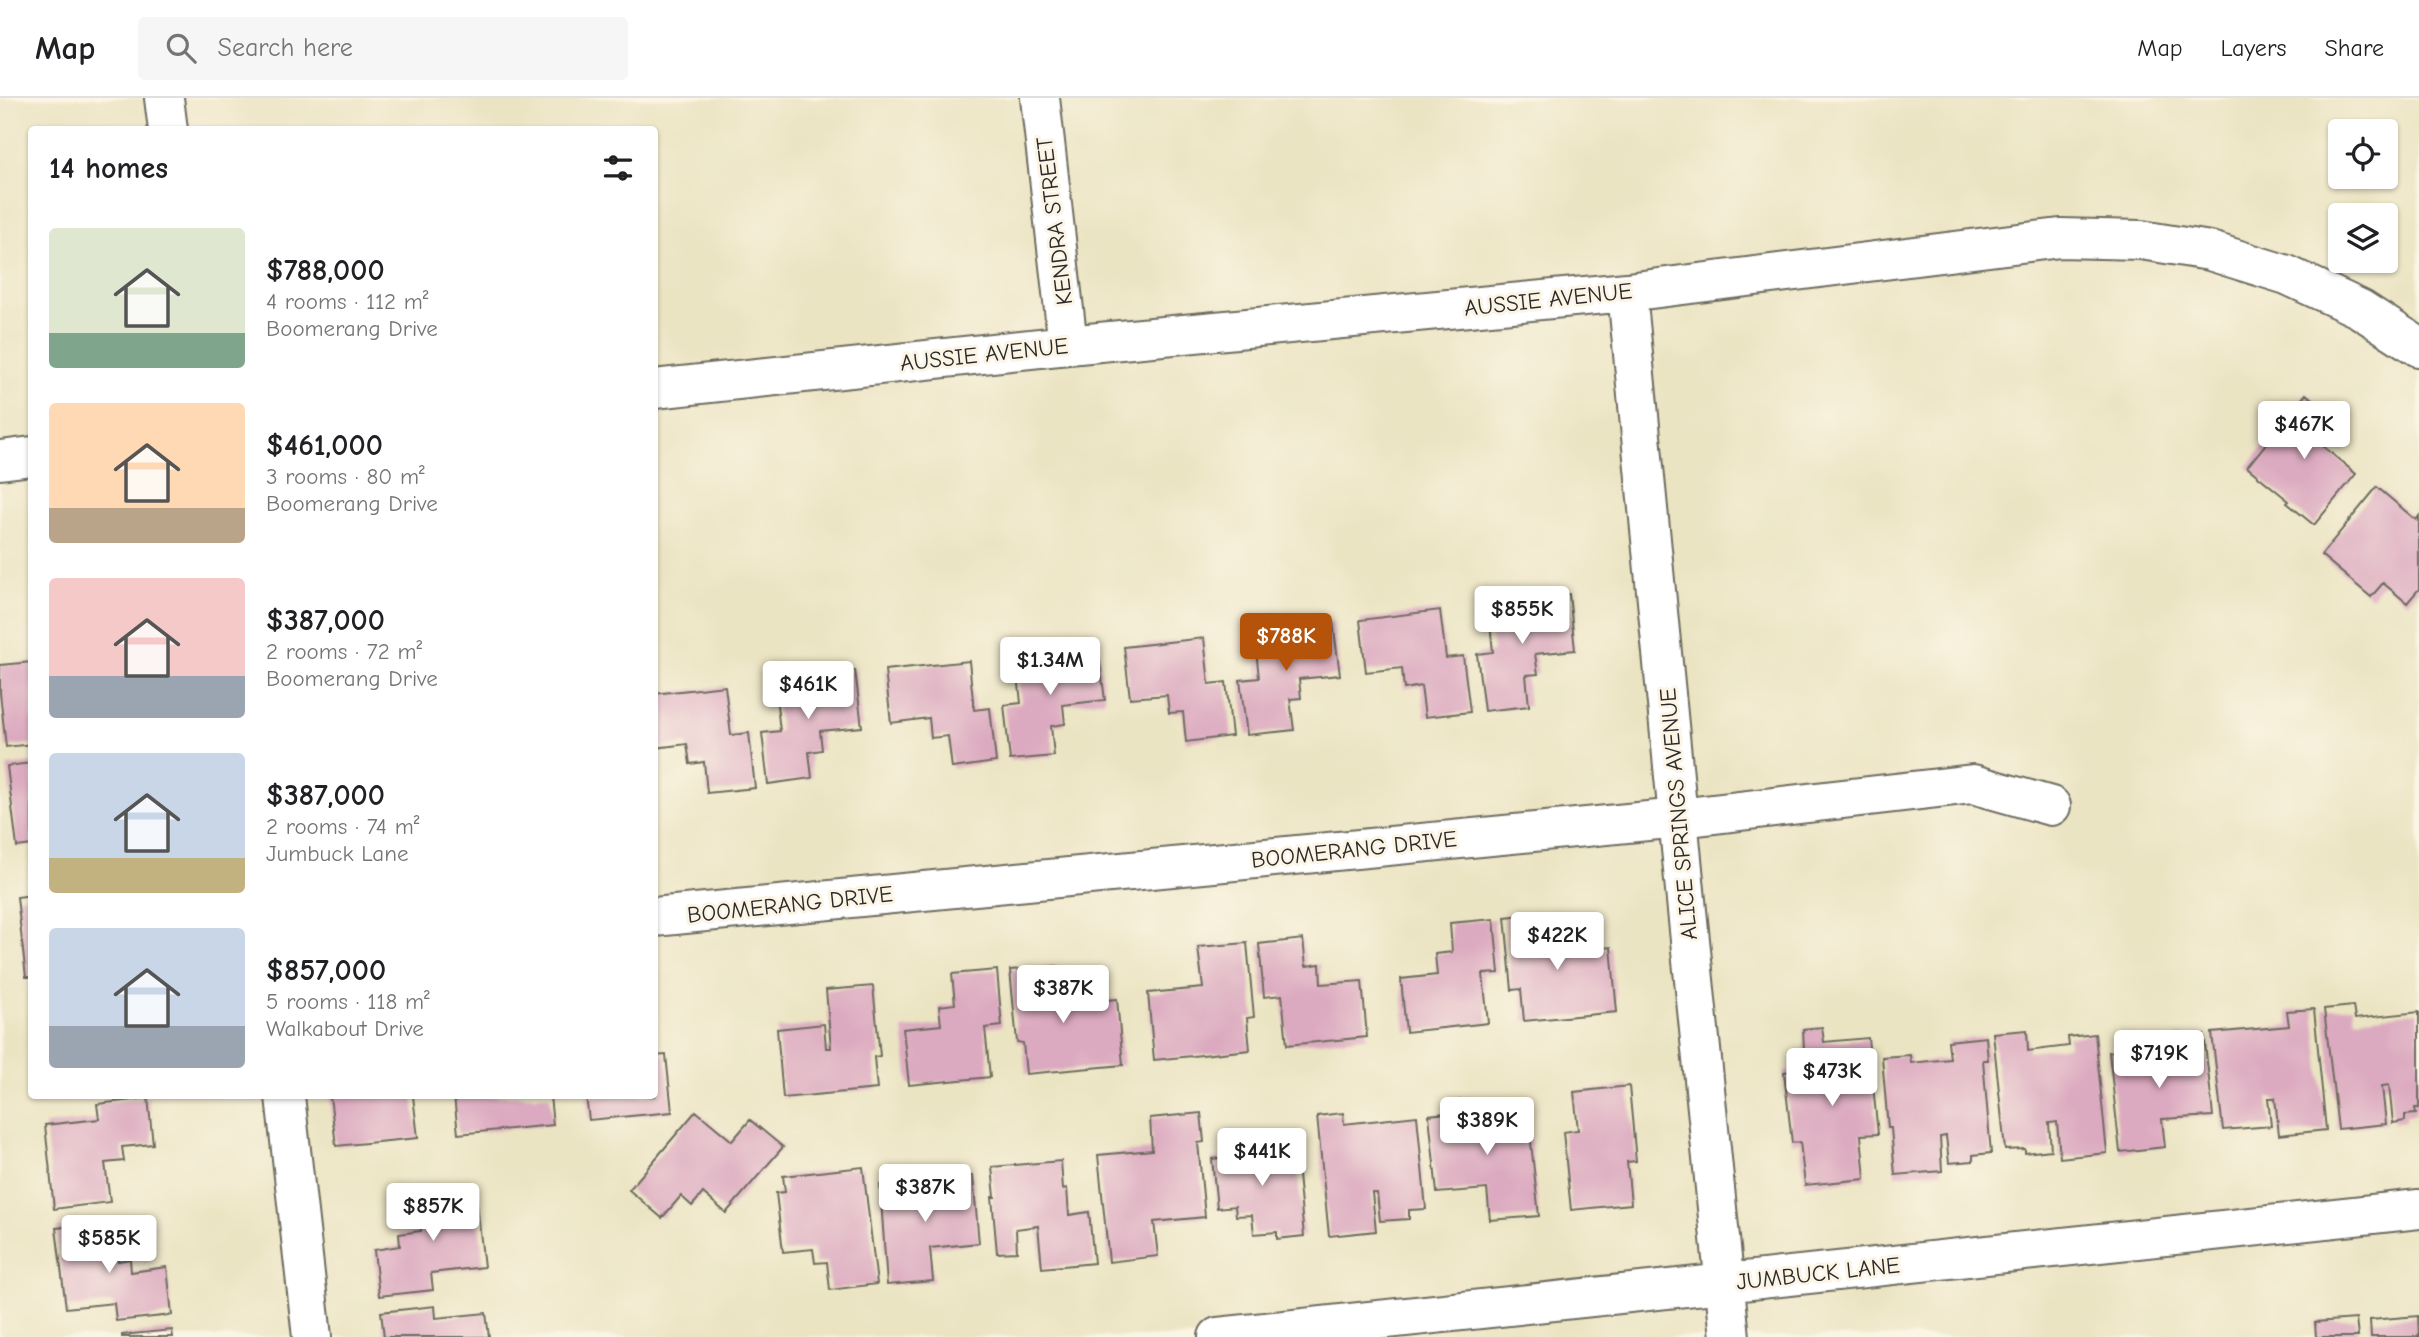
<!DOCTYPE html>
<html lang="en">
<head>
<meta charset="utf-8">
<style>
	body { margin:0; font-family:"Comic Neue",sans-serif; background:#f6f6f6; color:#202124; height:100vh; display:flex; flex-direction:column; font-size:26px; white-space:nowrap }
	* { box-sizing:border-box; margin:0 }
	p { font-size:23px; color:#757577 }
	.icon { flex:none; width:38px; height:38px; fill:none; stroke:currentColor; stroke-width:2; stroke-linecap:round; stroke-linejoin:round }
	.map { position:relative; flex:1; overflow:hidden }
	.drawer { position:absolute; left:28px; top:28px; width:630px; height:973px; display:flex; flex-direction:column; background:#fff; border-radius:7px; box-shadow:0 2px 5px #0004 }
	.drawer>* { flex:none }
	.buttons { position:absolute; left:2328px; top:21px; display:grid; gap:14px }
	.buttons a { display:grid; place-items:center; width:70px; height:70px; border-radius:7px; background:#fff; box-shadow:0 2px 5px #0004; font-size:35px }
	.price { position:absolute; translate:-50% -60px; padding:0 16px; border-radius:7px; background:#fff; color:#222; font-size:23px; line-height:46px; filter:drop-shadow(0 2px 4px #0008) }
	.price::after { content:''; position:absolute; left:50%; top:42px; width:21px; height:16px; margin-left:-10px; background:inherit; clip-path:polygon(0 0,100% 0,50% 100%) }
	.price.on { background:#b45309; color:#fff }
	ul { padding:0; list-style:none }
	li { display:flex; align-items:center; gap:21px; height:175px; padding:0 21px }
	li span { display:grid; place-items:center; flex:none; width:196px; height:140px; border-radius:7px; color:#555 }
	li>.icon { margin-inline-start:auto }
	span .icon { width:84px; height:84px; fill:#fffc; stroke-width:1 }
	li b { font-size:30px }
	h2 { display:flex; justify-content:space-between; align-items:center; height:84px; padding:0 21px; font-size:30px }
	header { display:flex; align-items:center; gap:42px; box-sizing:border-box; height:98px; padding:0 35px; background:#fff; border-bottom:2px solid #e0e0e0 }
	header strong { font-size:33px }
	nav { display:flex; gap:38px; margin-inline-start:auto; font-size:24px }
	.search { width:490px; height:63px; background:#f6f6f6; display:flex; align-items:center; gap:18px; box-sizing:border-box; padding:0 24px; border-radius:7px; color:#757577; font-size:26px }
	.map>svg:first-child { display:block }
</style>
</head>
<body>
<header>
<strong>Map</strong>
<div class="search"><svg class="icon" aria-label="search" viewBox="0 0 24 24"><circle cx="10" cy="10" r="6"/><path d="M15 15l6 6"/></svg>Search here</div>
<nav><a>Map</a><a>Layers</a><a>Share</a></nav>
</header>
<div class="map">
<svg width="2419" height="1239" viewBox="0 0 2419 1239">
	<rect width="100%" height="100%" fill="#fcf5e5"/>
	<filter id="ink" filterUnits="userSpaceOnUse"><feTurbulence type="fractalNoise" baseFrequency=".0143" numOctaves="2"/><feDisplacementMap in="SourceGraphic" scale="14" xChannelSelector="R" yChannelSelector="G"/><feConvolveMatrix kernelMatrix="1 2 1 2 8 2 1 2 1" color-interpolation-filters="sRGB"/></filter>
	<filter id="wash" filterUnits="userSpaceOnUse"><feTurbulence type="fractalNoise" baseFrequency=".00686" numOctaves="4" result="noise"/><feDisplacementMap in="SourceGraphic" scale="28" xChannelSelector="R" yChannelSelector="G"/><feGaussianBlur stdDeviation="1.57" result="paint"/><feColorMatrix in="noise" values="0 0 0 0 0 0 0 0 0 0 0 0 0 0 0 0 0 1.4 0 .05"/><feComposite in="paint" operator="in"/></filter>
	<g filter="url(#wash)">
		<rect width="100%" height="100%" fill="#ebe4c3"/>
		<g id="blocks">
			<path fill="#dcaac0" d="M2306,296L2343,326L2324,349L2356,376L2314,427L2287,405L2289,403L2247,369Z
				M2377,389L2416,422L2419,418V491L2407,505L2383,485L2371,499L2321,457Z
				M1569,496L1575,552L1535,556L1538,576L1526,577L1529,608L1484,613L1477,556L1493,554L1488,505Z
				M1440,512L1446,560L1463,558L1470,614L1425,619L1421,588L1404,591L1402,570L1366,574L1360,522Z
				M1333,524L1340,577L1299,581L1301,600L1290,601L1294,632L1247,637L1240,582L1259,580L1254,533Z
				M1204,540L1209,586L1226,584L1232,638L1186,644L1183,614L1169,615L1167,597L1130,600L1124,549Z
				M1098,549L1105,602L1063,607L1065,626L1051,628L1054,658L1010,662L1004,607L1021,605L1016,558Z
				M969,563L974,612L990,610L996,664L952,670L948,638L931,640L929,620L891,625L885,572Z
				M32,564V646L6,649L0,595V567Z
				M855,572L862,629L820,633L822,652L809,654L812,680L768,686L762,635L780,633L774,581Z
				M725,588L731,637L749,635L755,690L707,695L704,664L690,666L687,646L654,650V596Z
				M32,665V747L17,749L7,668Z
				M32,797V879H26L17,799Z
				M1552,814L1556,854L1562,853L1561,846L1585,844V852L1611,849L1617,914L1524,923L1521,891L1512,892L1505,819Z
				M1494,821L1499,875L1483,876L1488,925L1406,934L1401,881L1437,877L1435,856L1452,854L1450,825Z
				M1303,841L1306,868L1320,866L1321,886L1362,883L1367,939L1287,947L1282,897L1264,899L1259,846Z
				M1247,845L1254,919L1247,920L1250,952L1154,962L1148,895L1203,890L1198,849Z
				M1057,868L1061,906H1066L1065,900L1087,898V904L1117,901L1123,967L1026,976L1023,945L1017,944L1010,872Z
				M997,872L1002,928L985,930L990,979L909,987L903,931L941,927L939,908L955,906L952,876Z
				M873,888L880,958L874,959L877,991L783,1000L777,931L824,926L826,950H831L826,892Z
				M2353,908L2355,921L2419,914V1010H2415L2416,1016L2405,1017V1023L2393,1025L2389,987L2382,988L2386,1026L2338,1031L2324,911Z
				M2314,911L2326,1032L2279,1037L2275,1000H2268L2271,1028L2223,1032L2212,935L2289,928L2287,913Z
				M1822,929L1824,944L1868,940L1878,1036L1861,1037L1865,1081L1805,1087L1800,1044L1792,1045L1784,974L1805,972L1803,931Z
				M2027,932L2028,953L2069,948L2068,939L2095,936L2107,1055L2060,1060L2057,1024L2049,1025L2051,1052L2025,1055V1051L2005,1052L1993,935Z
				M2204,936L2213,1018L2162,1021L2165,1049L2120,1054L2109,954L2177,947V939Z
				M1986,939L1988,962H1983L1991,1055L1973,1057V1063L1949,1065L1946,1038L1940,1039L1942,1073L1895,1077L1891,1030H1888L1882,959L1910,957L1911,965L1950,961L1948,943Z
				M666,957L672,1014L589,1022L586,998H654V958Z
				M1629,988L1636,1063L1627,1064L1631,1106L1571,1112L1563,1034L1578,1032L1574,994Z
				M330,998H413L418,1040L336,1048Z
				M454,998H550L553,1027L458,1036Z
				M148,1000L153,1046L122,1049L124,1063L105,1065L110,1104L54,1111L45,1027L99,1021L97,1006Z
				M1474,1001L1475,1013L1527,1008L1539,1118L1490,1122L1487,1091L1437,1095L1429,1017L1456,1014L1455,1003Z
				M696,1013L732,1043L750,1022L783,1049L726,1115L703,1095L692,1108L681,1098L662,1120L629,1092Z
				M1201,1015L1204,1044L1198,1045L1205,1119L1154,1124L1158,1158L1109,1164L1098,1057L1152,1052L1150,1020Z
				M1343,1015L1344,1026L1417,1018L1426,1111L1409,1112V1121L1380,1123L1377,1095H1372L1376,1133L1329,1138L1317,1018Z
				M1293,1043L1294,1067H1297L1304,1138L1277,1141V1134L1254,1136L1252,1117L1236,1118L1235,1108L1217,1110L1212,1061L1237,1058L1236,1049Z
				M1061,1063L1063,1091L1067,1090L1069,1117L1089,1114L1094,1165L1042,1170L1038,1128L1016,1131L1017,1154L997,1155L992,1099H995L992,1069Z
				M863,1069L877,1186L830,1192L827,1164L815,1165L813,1151L783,1154L776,1095L785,1094L783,1078Z
				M973,1078L979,1145L930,1150L933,1183L887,1187L880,1087Z
				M475,1088L484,1169L431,1175L433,1192L379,1198L374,1152L400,1148L399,1136L421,1133L417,1095Z
				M113,1124L118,1163L130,1161L131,1174L167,1169L172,1217L116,1223L114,1205L66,1210L56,1130Z
				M435,1208L436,1220L486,1215L489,1239H384L381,1214Z
				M2418,1218L2419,1239H2371L2370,1222Z
				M2356,1221L2358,1239H2316L2315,1224Z
				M172,1232L173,1239H122V1237Z"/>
		</g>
	</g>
	<g filter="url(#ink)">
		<use href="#blocks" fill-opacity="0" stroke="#6e6c60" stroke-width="2"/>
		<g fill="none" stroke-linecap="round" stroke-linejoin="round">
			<defs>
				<path id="street" d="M164,0L168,32
					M1040,0L1068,247
					M1627,194C1662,542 1693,891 1730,1239
					M654,291L1068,247L1627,194L2060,140L2141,142L2210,153L2287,177L2360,211L2419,249
					M0,362L32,358
					M654,819L1679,720L1973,686L2051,708
					M285,998L312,1239
					M1218,1239L2419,1111"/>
			</defs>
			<use href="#street" stroke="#6e6c60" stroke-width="42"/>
			<use href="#street" stroke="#fff" stroke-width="38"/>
		</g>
	</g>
	<g text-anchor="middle" stroke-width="6" stroke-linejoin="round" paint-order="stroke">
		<g font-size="23" fill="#2b2b2b" stroke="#fcf5e5">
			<text transform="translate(1054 123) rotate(-97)" y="8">KENDRA STREET</text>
			<text transform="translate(1548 201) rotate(-6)" y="8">AUSSIE AVENUE</text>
			<text transform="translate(984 256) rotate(-6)" y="8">AUSSIE AVENUE</text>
			<text transform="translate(1678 716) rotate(-95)" y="8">ALICE SPRINGS AVENUE</text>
			<text transform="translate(1354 751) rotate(-6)" y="8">BOOMERANG DRIVE</text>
			<text transform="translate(790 806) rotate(-6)" y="8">BOOMERANG DRIVE</text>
			<text transform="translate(1818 1175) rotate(-6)" y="8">JUMBUCK LANE</text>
		</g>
	</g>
</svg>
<div class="buttons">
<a><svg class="icon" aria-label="locate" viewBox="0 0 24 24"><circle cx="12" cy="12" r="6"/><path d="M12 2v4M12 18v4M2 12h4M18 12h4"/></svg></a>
<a><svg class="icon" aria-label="layers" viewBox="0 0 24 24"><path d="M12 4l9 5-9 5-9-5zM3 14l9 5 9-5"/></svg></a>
</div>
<b class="price" style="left:2304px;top:363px">$467K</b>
<b class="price" style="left:1522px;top:548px">$855K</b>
<b class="price on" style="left:1286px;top:575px">$788K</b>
<b class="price" style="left:1050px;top:599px">$1.34M</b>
<b class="price" style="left:808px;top:623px">$461K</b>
<b class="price" style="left:1557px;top:874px">$422K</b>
<b class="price" style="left:1063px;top:927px">$387K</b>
<b class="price" style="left:2159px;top:992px">$719K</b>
<b class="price" style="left:1832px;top:1010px">$473K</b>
<b class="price" style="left:1487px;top:1059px">$389K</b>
<b class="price" style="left:1262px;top:1090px">$441K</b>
<b class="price" style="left:925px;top:1126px">$387K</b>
<b class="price" style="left:433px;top:1145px">$857K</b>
<b class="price" style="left:109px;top:1177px">$585K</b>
<section class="drawer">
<h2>14 homes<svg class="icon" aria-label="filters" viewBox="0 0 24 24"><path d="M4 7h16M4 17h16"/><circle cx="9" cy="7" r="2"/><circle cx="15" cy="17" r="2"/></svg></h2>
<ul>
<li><span style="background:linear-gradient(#dfe7d0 75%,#7fa58c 0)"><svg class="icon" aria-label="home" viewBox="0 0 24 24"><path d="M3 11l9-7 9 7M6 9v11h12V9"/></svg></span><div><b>$788,000</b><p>4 rooms · 112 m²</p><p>Boomerang Drive</p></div></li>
<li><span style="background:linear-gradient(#ffd9b3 75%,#b9a48a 0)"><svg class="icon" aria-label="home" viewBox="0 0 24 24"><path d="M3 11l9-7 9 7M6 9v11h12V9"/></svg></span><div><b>$461,000</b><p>3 rooms · 80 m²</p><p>Boomerang Drive</p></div></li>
<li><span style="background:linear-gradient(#f6c9c9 70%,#9aa5b1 0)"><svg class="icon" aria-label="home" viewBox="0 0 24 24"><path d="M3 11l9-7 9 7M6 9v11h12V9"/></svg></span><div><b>$387,000</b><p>2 rooms · 72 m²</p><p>Boomerang Drive</p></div></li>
<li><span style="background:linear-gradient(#c9d6e8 75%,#c2b280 0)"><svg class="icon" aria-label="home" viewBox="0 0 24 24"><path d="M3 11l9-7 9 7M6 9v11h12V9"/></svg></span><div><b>$387,000</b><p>2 rooms · 74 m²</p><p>Jumbuck Lane</p></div></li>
<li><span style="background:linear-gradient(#c9d6e8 70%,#9aa5b1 0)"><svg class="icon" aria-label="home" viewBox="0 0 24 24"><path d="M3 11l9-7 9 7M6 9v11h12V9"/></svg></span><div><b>$857,000</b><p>5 rooms · 118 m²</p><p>Walkabout Drive</p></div></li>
</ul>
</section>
</div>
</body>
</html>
